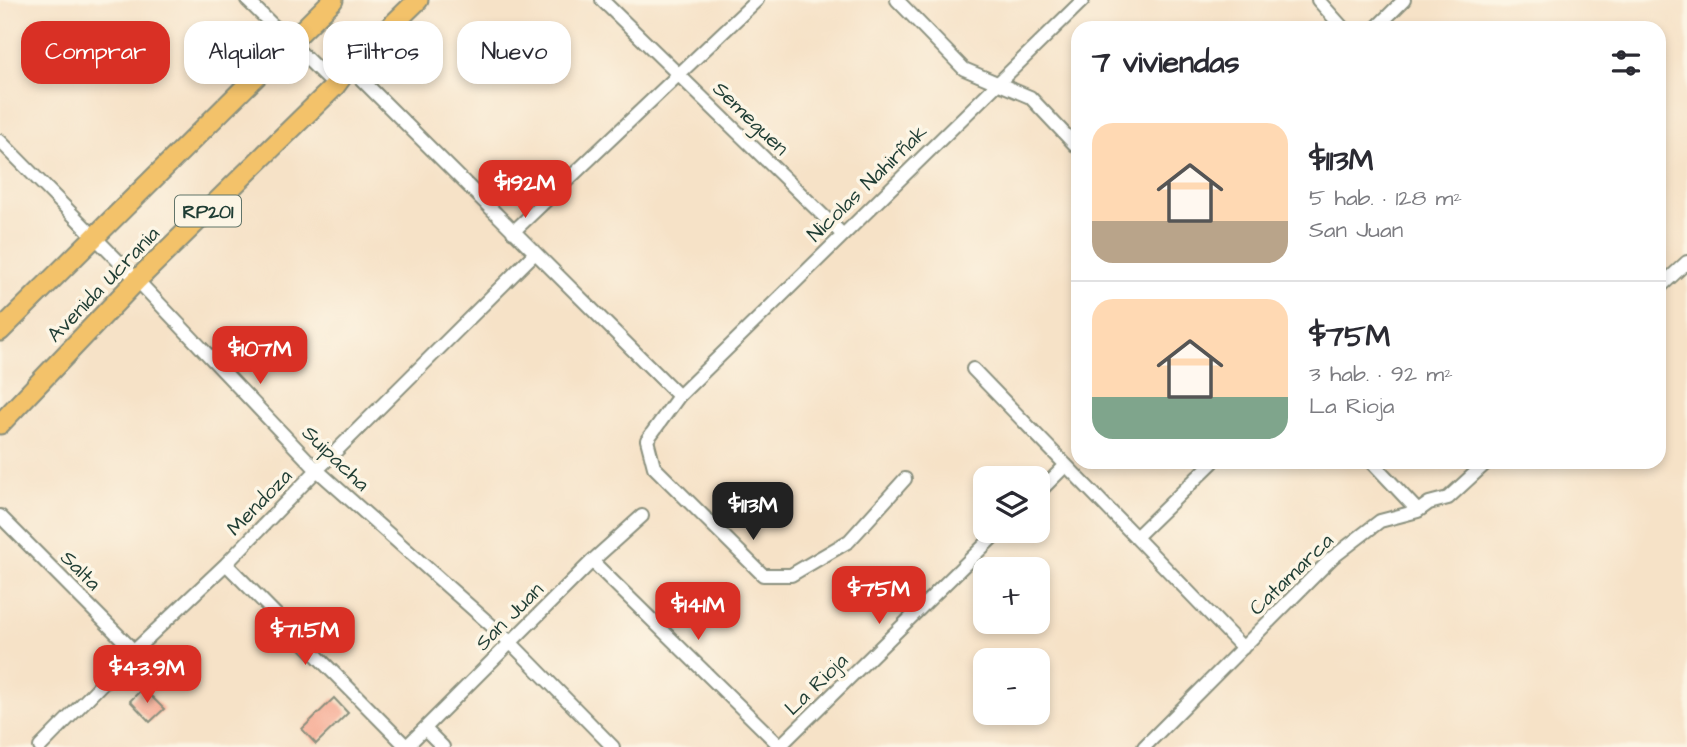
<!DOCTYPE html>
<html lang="es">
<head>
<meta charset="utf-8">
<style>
	body { margin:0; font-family:"Architects Daughter",sans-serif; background:#f2f2f3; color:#2b2b33; height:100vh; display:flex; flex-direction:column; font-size:26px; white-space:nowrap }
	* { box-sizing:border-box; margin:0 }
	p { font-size:23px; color:#7c7c81 }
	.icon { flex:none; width:38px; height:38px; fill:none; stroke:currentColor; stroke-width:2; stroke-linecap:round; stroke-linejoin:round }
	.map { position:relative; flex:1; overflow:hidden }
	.sheet { position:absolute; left:1071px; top:21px; width:595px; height:448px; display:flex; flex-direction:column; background:#fff; border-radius:21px; box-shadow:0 4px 10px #0003 }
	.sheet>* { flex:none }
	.banner { position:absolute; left:21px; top:21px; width:665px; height:63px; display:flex; gap:14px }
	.controls { position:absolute; left:973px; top:466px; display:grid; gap:14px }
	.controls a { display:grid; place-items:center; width:77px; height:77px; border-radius:14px; background:#fff; box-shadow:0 4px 10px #0003; font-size:35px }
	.price { position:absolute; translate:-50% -60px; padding:0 16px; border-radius:14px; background:#d93025; color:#fff; font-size:23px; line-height:46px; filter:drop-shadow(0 2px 4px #0008) }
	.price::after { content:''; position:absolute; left:50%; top:42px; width:21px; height:16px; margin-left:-10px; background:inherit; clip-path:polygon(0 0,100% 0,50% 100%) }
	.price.current { background:#222; color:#fff }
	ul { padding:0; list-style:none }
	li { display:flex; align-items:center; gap:21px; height:175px; padding:0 21px }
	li+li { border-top:2px solid #e1e1e2 }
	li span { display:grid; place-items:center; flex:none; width:196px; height:140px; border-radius:21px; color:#555 }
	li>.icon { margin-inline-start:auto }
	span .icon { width:84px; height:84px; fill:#fffc; stroke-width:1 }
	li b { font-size:30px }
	h2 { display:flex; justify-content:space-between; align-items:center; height:84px; padding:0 21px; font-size:30px }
	.chip { padding:0 24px; border-radius:21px; background:#fff; box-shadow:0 4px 10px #0003; font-size:24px; line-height:63px }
	.chip.current { background:#d93025; color:#fff }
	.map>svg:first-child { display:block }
</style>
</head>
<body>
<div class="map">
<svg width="1687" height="747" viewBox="0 0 1687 747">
	<rect width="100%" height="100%" fill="#fcf5e5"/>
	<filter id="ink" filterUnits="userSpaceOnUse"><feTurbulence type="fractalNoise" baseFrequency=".0143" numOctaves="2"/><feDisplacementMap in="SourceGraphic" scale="14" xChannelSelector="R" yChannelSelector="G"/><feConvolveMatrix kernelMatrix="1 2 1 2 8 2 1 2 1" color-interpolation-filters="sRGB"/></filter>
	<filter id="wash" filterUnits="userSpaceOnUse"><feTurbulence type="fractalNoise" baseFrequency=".00686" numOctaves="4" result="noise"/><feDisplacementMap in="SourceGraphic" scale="28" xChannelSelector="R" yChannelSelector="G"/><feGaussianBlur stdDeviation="1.57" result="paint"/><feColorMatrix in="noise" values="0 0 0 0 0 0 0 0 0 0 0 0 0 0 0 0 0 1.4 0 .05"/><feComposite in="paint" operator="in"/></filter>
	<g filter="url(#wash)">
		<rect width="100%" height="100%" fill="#f6e2c7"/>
		<g id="blocks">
			<path fill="#f6a790" d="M143,688L164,709L150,722L130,701Z
				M334,698L348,713L316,744L302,729Z"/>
		</g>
	</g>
	<g filter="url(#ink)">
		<use href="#blocks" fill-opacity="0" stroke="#8a907e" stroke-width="2"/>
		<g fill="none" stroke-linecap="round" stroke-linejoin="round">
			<defs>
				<path id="minor" d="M247,0L335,86
					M602,0L842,234
					M897,0L964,69L1030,97L1078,148
					M1318,0L1343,28
					M1376,28L1404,0
					M349,67L679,396
					M0,141L137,280L317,470L510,642L613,747
					M513,232L757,0
					M1659,288L1687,262
					M973,369L1243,648
					M1372,462L1418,511
					M905,479L849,541L791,575H763L654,467L647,440L679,396L1083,0
					M1038,493L1066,465
					M0,516L134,651
					M1136,537L1213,462
					M592,561L781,747
					M226,564L407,747
					M425,729L443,747
					M40,747L134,651L226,564L317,470L535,253
					M406,747L592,561L642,516
					M779,747L1000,530
					M1144,747L1332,558L1380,521L1418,511L1429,503L1448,498L1487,462"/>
				<path id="primary" d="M0,331L333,0
					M0,424L137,280L335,86L349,67L418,0"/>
			</defs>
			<use href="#minor" stroke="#8a907e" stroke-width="16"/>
			<use href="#primary" stroke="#8a907e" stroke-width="23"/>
			<use href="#minor" stroke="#fff" stroke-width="12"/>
			<use href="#primary" stroke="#f3c26a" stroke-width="19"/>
		</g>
	</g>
	<g text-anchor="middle" stroke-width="7" stroke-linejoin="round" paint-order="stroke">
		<rect fill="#fcf5e5" stroke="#617469" stroke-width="2" x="175" y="195.5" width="66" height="31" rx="5"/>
		<g font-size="19" font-weight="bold" fill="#1f3d34">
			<text x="208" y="218">RP201</text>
		</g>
		<g font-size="21" fill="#1f3d34" stroke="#fcf5e5">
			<text transform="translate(751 118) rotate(44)" y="7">Semeguen</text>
			<text transform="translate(867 183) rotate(-44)" y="7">Nicolas Nahirñak</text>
			<text transform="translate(103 284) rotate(-46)" y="7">Avenida Ucrania</text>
			<text transform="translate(336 458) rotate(44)" y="7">Suipacha</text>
			<text transform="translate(259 502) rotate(-46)" y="7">Mendoza</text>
			<text transform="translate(81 570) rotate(45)" y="7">Salta</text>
			<text transform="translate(1291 574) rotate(-44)" y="7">Catamarca</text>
			<text transform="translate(509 616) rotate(-45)" y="7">San Juan</text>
			<text transform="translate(816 684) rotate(-44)" y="7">La Rioja</text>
		</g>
	</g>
</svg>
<div class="controls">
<a><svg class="icon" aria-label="layers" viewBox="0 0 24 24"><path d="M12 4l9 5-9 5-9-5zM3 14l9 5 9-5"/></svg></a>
<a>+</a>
<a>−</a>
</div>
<b class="price" style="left:525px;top:220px">$192M</b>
<b class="price" style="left:260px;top:386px">$107M</b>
<b class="price current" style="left:753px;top:542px">$113M</b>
<b class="price" style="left:879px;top:626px">$75M</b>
<b class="price" style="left:698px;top:642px">$141M</b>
<b class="price" style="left:305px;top:667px">$71.5M</b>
<b class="price" style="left:147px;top:705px">$43.9M</b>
<div class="banner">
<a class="chip current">Comprar</a>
<a class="chip">Alquilar</a>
<a class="chip">Filtros</a>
<a class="chip">Nuevo</a>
</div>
<section class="sheet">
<h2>7 viviendas<svg class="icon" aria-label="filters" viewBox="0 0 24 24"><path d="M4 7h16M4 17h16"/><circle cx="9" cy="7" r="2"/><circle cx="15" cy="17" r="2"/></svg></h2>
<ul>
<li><span style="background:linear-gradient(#ffd9b3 70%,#b9a48a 0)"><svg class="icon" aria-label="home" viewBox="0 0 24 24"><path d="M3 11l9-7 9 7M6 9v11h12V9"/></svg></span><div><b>$113M</b><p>5 hab. · 128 m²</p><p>San Juan</p></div></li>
<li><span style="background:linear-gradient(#ffd9b3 70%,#7fa58c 0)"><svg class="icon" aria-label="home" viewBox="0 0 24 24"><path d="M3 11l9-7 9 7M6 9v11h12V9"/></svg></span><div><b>$75M</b><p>3 hab. · 92 m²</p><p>La Rioja</p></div></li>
</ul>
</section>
</div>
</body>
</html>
